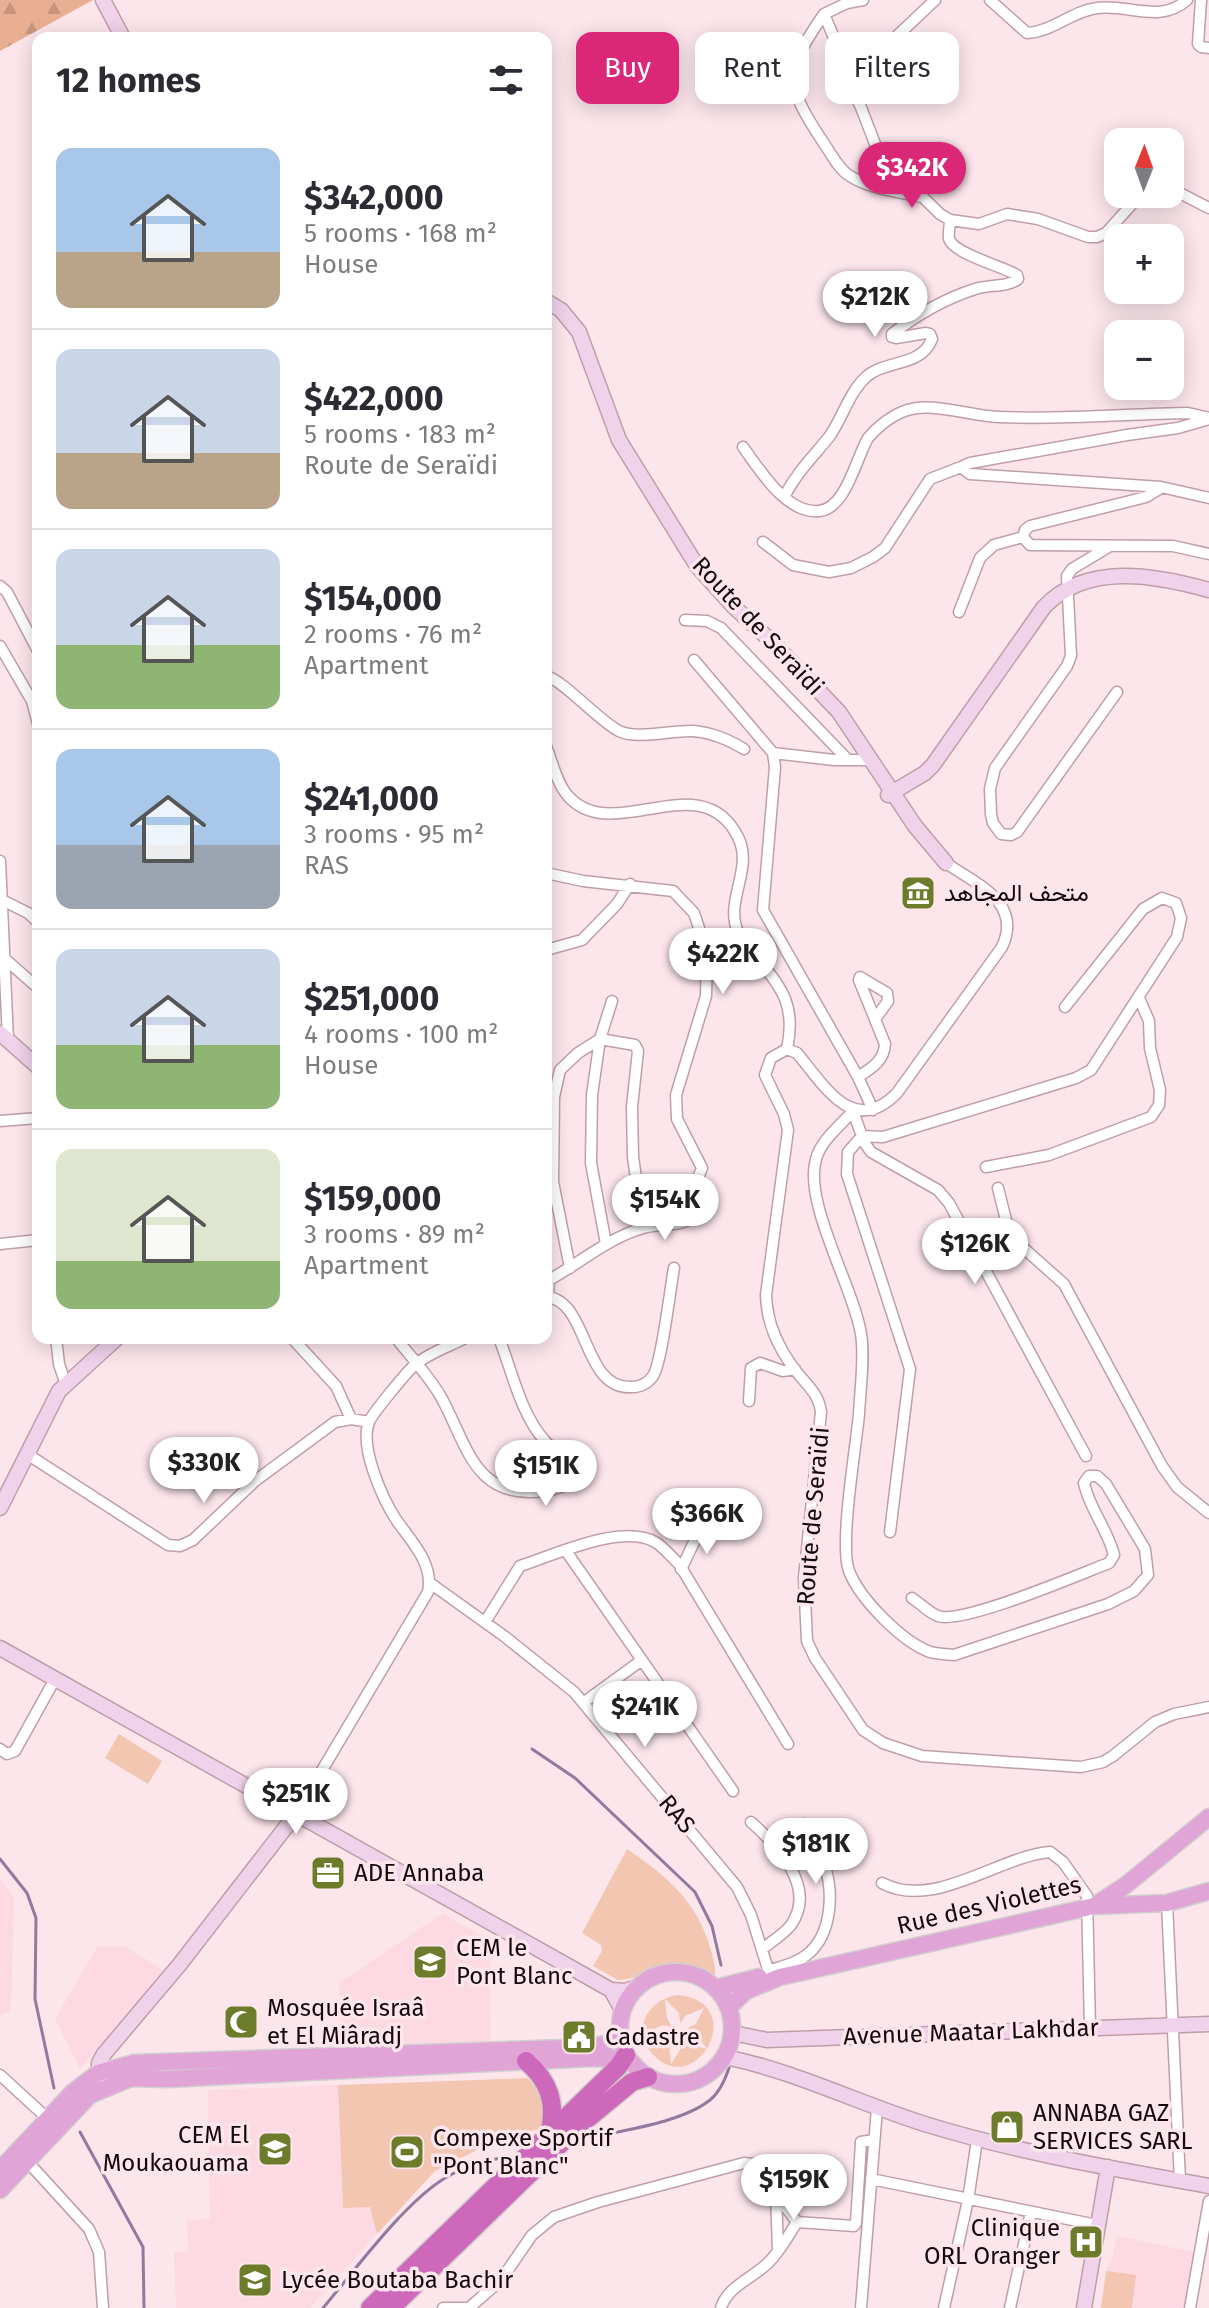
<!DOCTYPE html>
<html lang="en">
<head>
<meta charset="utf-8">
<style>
	body { margin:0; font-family:"Fira Sans",Vazirmatn,sans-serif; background:#f2f2f3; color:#2b2b33; height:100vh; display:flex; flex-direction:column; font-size:30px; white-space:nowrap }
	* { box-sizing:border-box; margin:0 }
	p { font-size:26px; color:#7c7c81 }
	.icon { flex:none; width:44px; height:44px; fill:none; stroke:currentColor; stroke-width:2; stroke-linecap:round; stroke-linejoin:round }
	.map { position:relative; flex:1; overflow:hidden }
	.sheet { position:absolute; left:32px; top:32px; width:520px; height:1312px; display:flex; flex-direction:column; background:#fff; border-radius:16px; box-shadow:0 4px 20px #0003 }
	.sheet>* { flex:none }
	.top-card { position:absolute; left:576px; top:32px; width:512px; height:72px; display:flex; gap:16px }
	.needle { width:52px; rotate:1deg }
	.fabs { position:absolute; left:1104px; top:128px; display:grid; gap:16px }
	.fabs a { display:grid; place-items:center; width:80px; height:80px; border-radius:16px; background:#fff; box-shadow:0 4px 20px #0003; font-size:40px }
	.price { position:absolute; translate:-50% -68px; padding:0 18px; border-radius:28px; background:#fff; color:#222; font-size:26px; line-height:52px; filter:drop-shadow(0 2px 4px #0008) }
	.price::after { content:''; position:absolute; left:50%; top:48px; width:24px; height:18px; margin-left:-12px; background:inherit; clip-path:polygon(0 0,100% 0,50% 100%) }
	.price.on { background:#db2777; color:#fff }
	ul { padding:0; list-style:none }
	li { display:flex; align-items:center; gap:24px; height:200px; padding:0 24px }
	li+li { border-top:2px solid #e1e1e2 }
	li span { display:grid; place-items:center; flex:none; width:224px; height:160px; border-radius:16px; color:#555 }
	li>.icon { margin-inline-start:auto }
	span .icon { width:96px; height:96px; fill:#fffc; stroke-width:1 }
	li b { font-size:34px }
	h2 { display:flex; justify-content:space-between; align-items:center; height:96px; padding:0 24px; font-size:34px }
	.chip { padding:0 28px; border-radius:16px; background:#fff; box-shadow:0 4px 20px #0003; font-size:28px; line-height:72px }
	.chip.on { background:#db2777; color:#fff }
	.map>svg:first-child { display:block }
</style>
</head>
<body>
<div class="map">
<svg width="1209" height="2308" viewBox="0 0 1209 2308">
	<defs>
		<pattern id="forest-firs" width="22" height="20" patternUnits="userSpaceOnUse" patternTransform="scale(2)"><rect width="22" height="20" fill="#e9af92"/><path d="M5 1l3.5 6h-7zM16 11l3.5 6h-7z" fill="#c7957d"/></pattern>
	</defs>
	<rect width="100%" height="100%" fill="#fce6ec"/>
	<path fill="#fdd9e3" d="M0,1879L14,1897L11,2011L0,2016Z
		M443,1913L490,1941L491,2046L342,2051L339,1983Z
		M98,1946L127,1947L163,1970L80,2069L55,2019Z
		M338,2085L343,2207H370L377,2234L310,2308H176L174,2252L188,2251L187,2220L210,2219L208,2090Z
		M1117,2236L1194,2252L1185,2308H1101L1106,2271L1111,2262Z"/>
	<path fill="#f2c6b1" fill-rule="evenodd" d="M119,1734L162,1761L148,1784L105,1758Z
		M627,1849C665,1875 695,1899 709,1944C712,1954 716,1964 715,1975C667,1952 661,1976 618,1980L593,1966L602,1951L601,1945L582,1933Z
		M679,1995C752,2004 693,2104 651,2052C630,2028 651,1997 679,1995ZM665,1999L679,2013L680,2024L685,2016L704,2008L696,2024L686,2029L696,2034L707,2049L689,2044L682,2037V2047L671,2064L669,2044L673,2035L663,2038L644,2033L663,2025L672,2027L667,2018Z
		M527,2078C542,2093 548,2109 546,2129L511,2133L435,2171L377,2234L370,2207L343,2208L338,2085Z
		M1106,2271L1136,2275L1132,2308H1101Z"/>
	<path fill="url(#forest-firs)" d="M0,0H93L0,51Z"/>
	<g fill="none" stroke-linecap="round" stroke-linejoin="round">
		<path stroke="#92799e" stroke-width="3" d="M532,1749L575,1778L695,1892L712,1926L721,1965
			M0,1859L27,1893L36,1918L35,1999L54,2088
			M80,2132L143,2247L144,2308
			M588,2138C623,2130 681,2123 710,2100C720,2092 725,2080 729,2068
			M323,2308C356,2269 403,2204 445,2178C465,2166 487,2161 509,2156"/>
		<defs>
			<path id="street" d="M935,0L878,54L869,69L860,105L879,154L940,214L950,220L979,224L1007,214L1038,219L1088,237H1097L1106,233L1141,194
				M990,0L1027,33C1052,32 1072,11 1097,8C1129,4 1160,24 1187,0
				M1201,0L1198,44L1201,47L1209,48
				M824,14L847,3L863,0
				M860,105L845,78L839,50L824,14C785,71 783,82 823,142C831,153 838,169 850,176C870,189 899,192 922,197
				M1170,188L1209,208
				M743,447C760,470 786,514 819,511C846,509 856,458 868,438C876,428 890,417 902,412C930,400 968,416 998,417C1061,420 1125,414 1188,413L1209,418
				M961,467L970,463L1127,435L1178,428L1209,419
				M784,497C797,472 812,458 829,437C842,419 849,393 865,378C884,359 921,368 932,339L930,334L926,333L896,338L892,337V334C918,314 944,299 975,289C990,284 1006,288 1018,279L1017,275C1002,266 954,254 949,239C948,234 950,226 950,220
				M1023,537L1030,545L1173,546L1209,554
				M763,542L793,565L829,572L851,568L873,557L885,548L930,479L961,467L970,474L1161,487L1209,498
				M1110,546L1072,569L1067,576L1071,656L1067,666L995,768L990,789L991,814L993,823L1001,834L1011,835L1017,832L1117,692
				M0,586L7,592L38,651
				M959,612L980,558L994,545L1023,537L1025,530L1030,526L1146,497L1161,488
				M685,620L707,621L721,628L848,760
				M0,646L32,701L38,724
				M694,660L773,753L775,767L763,910L858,1077L873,1110
				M546,676C563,680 598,720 619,731C637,740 672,730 693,731C713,733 727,739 744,749
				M546,746C552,761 557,784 568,796C613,847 701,763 738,837C754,869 724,901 738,932C742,942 750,949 756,957C783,988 796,1007 787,1049
				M773,753L834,760H865
				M0,861L8,1040
				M946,863C976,884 1023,902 1002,947L897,1093C853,1138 824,1085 797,1053L787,1049L771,1058L765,1075L784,1114L788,1130L766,1295C767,1324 778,1347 795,1370C806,1384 819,1394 821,1412L804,1578L807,1641L815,1658L863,1730L883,1743L922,1756L1081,1767L1103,1762L1113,1756L1155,1722L1174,1714L1209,1707
				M546,873L583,881L673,891L694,913L707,952L706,996L676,1095L677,1119L702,1168L692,1192L696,1214C682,1229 661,1222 643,1228C608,1238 580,1263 549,1280L548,1296
				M2,900L28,913L38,922
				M546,950L582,940L617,904L630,884
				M4,958L38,988
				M858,1077C872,1068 884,1061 885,1044L859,980L860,977L887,993L888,1001L876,1018
				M0,1121L38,1118
				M986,1167L1049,1155L1151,1117L1159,1105L1160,1090L1150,1048L1149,1021L1139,998
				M998,1188L1010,1236L1064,1284L1162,1466L1177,1487L1209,1513
				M0,1244L38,1240
				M606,1244L591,1163L592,1095L600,1039L635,1045L638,1051L632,1107L633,1157L643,1227
				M570,1268L553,1182L554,1097L560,1070L578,1053L600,1039L612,1001
				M546,1297C589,1299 582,1391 632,1387C640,1387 648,1383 653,1376C662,1362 670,1289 674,1268
				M56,1338L59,1364L66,1385
				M292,1338L336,1386L351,1419
				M396,1338C411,1357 429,1376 441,1397C468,1446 474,1500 544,1491C558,1490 572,1482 585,1478L587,1469C574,1461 555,1453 545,1441C521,1415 512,1371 499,1338
				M749,1401L751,1368L760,1363L783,1371L795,1369
				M27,1454L168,1545L180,1546L193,1540L255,1481L335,1422L351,1419L369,1422
				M890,1532L910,1369L847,1174L848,1152L862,1136L883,1137L1076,1078L1091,1070L1177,937L1181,918L1176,903L1162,898L1143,909L1065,1007
				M566,1551L733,1791
				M681,1569C693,1547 703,1512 729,1504V1512L723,1520
				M430,1583L504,1636L574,1692L737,1887L751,1915L772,1982
				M912,1598C920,1603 929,1613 938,1616C962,1625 1080,1574 1109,1563L1114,1555C1108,1530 1089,1508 1084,1483L1089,1476H1097L1106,1484L1145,1549L1148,1575L1134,1591L1108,1604L954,1655C946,1654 937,1654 930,1652C901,1641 860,1599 849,1571C839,1545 856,1447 859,1414C860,1391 865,1357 861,1334C854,1288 803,1203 816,1159C821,1140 841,1125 853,1111L864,1142L871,1152L938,1190L949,1203L1086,1456
				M485,1622L520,1566C554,1555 622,1523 655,1542C664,1547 671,1557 679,1564L788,1744
				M583,1703L642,1660
				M0,1749L7,1754L15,1751L55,1679
				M296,1814L428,1592C434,1564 412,1542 397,1521C383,1500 359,1447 369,1422C372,1414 408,1370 416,1364C429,1353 450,1346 465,1338
				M751,1822C778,1846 817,1888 791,1925C783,1935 771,1942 762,1949
				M882,1883C934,1911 999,1856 1050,1852L1063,1862L1087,1896L1090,2028
				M1167,1903L1180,2181
				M768,1971C782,1966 798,1963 809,1953C832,1933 834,1891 824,1864C819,1850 811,1837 805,1824
				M0,2075L47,2118
				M27,2161L89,2229L99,2252L103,2308
				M871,2179L1097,2225
				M776,2194L778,2250
				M443,2308H469L501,2280L532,2235L554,2217L598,2202L744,2163L753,2164L797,2222L854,2226L856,2223L861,2142L874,2140
				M721,2308C727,2287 752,2278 767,2264C780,2252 788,2236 797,2222
				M861,2308L877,2108
				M944,2308L968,2200L977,2140
				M1010,2308L1031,2212
				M1190,2308L1209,2201"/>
			<path id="secondary" d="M103,0L123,38
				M546,301L561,310L579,332L619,440L697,566L734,607L771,641L839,712L915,826L946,863
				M888,795L925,773L933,765L1044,607C1087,562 1155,575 1209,590
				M0,1033L38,1067
				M0,1508L59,1391L117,1338
				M0,1648L611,1990L625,1991L637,1987
				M611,1990L622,2010
				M733,2033L767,2040L1209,2024
				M725,2057C795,2071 860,2104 928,2125C1020,2153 1115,2169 1209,2186
				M99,2080V2063L104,2054L180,1964L296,1814
				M1084,2308L1108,2167"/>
			<path id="primary" d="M1097,1904L1126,1885L1209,1817
				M620 2028a56 56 0 1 1 112 0a56 56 0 1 1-112 0Z
				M716,1988L759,1977
				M729,2007L746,1991L780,1977L1094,1906L1167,1903L1209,1891
				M0,2170L73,2092L98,2073L134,2063L593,2047L608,2043L620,2033
				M0,2190L90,2095L131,2078L167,2079L593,2058L629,2059"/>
			<path id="highway" d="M526,2061C549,2081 557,2103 549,2134
				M370,2308L618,2067L626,2055
				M391,2308L580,2125L632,2082L648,2077"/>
		</defs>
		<use href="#street" stroke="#c09ea8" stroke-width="13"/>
		<use href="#secondary" stroke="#c09ea8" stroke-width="17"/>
		<use href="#primary" stroke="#d0cece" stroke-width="19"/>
		<use href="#highway" stroke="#d0cece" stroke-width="21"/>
		<use href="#street" stroke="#fff" stroke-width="10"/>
		<use href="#secondary" stroke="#f0d2ea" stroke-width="14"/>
		<use href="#primary" stroke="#e1a4d6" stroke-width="16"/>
		<use href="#highway" stroke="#cd68ba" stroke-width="18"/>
	</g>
	<defs>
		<symbol id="museum-square" viewBox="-11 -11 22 22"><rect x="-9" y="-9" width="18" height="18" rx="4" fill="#6c7c2b" stroke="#fce6ec"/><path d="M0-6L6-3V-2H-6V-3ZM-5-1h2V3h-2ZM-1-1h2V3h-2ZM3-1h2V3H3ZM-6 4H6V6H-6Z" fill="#fff"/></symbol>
		<symbol id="office-square" viewBox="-11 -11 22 22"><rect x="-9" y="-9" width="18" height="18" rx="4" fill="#6c7c2b" stroke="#fce6ec"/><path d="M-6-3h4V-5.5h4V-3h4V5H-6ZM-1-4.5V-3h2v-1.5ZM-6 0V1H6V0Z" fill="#fff"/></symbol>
		<symbol id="school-square" viewBox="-11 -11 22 22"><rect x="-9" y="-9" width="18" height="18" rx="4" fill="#6c7c2b" stroke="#fce6ec"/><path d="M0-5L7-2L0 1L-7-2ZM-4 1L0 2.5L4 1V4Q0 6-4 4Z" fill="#fff"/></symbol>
		<symbol id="mosque-square" viewBox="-11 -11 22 22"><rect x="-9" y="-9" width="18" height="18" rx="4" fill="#6c7c2b" stroke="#fce6ec"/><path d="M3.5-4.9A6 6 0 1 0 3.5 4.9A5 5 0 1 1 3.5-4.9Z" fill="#fff"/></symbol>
		<symbol id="civic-square" viewBox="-11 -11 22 22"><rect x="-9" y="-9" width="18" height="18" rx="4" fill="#6c7c2b" stroke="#fce6ec"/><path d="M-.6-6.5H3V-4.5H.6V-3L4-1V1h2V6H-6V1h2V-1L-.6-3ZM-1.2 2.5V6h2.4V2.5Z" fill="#fff"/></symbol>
		<symbol id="shop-square" viewBox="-11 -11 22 22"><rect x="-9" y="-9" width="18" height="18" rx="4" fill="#6c7c2b" stroke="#fce6ec"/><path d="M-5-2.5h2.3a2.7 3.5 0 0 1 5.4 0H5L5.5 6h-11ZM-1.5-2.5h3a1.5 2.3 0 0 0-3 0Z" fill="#fff"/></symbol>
		<symbol id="stadium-square" viewBox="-11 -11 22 22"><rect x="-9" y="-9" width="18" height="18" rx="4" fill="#6c7c2b" stroke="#fce6ec"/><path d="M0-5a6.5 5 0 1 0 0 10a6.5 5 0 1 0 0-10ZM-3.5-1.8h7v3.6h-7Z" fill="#fff"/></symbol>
		<symbol id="hospital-square" viewBox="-11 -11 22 22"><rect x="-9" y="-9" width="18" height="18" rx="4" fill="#6c7c2b" stroke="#fce6ec"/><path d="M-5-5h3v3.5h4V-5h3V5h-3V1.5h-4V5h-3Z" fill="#fff"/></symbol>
	</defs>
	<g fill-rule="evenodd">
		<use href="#museum-square" x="898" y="873" width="40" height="40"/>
		<use href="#office-square" x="308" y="1853" width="40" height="40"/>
		<use href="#school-square" x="410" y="1942" width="40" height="40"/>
		<use href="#mosque-square" x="221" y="2002" width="40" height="40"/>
		<use href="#civic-square" x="559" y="2017" width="40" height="40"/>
		<use href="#shop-square" x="987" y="2107" width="40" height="40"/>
		<use href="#school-square" x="255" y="2129" width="40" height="40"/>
		<use href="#stadium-square" x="387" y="2132" width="40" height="40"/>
		<use href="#hospital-square" x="1066" y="2222" width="40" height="40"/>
		<use href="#school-square" x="235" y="2260" width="40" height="40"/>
	</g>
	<g text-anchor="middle" stroke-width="7" stroke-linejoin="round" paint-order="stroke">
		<g font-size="24" fill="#14090c" stroke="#fce6ec">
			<text transform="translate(758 626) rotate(47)" y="8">Route de Seraïdi</text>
			<text transform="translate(813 1516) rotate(-85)" y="8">Route de Seraïdi</text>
			<text transform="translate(677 1814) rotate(50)" y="8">RAS</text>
			<text transform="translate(989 1905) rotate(-13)" y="8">Rue des Violettes</text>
			<text transform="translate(971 2032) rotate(-2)" y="8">Avenue Maatar Lakhdar</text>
		</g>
		<g font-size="24" fill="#14090c" stroke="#fce6ec" text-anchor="start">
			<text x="944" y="901">متحف المجاهد</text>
			<text x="354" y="1881">ADE Annaba</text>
			<text x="456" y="1956">CEM le<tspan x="456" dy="28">Pont Blanc</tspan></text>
			<text x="267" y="2016">Mosquée Israâ<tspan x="267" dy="28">et El Miâradj</tspan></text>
			<text x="605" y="2045">Cadastre</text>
			<text x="1033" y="2121">ANNABA GAZ<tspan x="1033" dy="28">SERVICES SARL</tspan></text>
			<text x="249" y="2143" text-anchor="end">CEM El<tspan x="249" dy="28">Moukaouama</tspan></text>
			<text x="433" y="2146">Compexe Sportif<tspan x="433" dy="28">"Pont Blanc"</tspan></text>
			<text x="1060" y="2236" text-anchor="end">Clinique<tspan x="1060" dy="28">ORL Oranger</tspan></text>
			<text x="281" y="2288">Lycée Boutaba Bachir</text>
		</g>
	</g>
</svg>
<div class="fabs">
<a><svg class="needle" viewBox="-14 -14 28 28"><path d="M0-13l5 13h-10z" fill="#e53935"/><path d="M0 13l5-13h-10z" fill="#7c7c81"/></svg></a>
<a>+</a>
<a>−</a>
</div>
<b class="price on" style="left:912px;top:210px">$342K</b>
<b class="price" style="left:875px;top:339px">$212K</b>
<b class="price" style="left:723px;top:996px">$422K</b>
<b class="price" style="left:665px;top:1242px">$154K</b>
<b class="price" style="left:975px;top:1286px">$126K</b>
<b class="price" style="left:204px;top:1505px">$330K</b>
<b class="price" style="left:546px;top:1508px">$151K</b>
<b class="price" style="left:707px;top:1556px">$366K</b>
<b class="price" style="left:645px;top:1749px">$241K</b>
<b class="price" style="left:296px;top:1836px">$251K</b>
<b class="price" style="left:816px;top:1886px">$181K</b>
<b class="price" style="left:794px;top:2222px">$159K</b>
<div class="top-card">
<a class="chip on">Buy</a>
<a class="chip">Rent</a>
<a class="chip">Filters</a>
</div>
<section class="sheet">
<h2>12 homes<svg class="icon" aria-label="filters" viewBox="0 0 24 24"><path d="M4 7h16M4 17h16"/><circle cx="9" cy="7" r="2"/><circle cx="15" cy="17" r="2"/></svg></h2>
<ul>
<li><span style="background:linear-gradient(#a9c7e8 65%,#b9a48a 0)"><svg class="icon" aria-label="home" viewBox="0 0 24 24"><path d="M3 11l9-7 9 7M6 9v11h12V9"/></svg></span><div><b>$342,000</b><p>5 rooms · 168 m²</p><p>House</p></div></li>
<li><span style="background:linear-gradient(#c9d6e8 65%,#b9a48a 0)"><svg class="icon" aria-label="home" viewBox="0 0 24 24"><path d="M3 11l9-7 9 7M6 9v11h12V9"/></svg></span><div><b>$422,000</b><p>5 rooms · 183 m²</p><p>Route de Seraïdi</p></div></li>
<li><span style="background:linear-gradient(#c9d6e8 60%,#8fb573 0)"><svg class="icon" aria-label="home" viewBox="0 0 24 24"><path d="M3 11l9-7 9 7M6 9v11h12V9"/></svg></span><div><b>$154,000</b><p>2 rooms · 76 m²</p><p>Apartment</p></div></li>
<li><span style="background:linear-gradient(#a9c7e8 60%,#9aa5b1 0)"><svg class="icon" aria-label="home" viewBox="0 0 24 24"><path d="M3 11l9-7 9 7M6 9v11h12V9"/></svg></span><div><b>$241,000</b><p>3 rooms · 95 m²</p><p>RAS</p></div></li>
<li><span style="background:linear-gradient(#c9d6e8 60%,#8fb573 0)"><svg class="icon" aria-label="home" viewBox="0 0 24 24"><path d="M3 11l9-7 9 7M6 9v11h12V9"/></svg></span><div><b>$251,000</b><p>4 rooms · 100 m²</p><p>House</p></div></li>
<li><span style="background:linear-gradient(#dfe7d0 70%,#8fb573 0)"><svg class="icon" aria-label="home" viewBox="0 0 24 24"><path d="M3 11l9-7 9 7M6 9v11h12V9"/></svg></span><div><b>$159,000</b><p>3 rooms · 89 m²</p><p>Apartment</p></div></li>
</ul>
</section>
</div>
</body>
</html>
